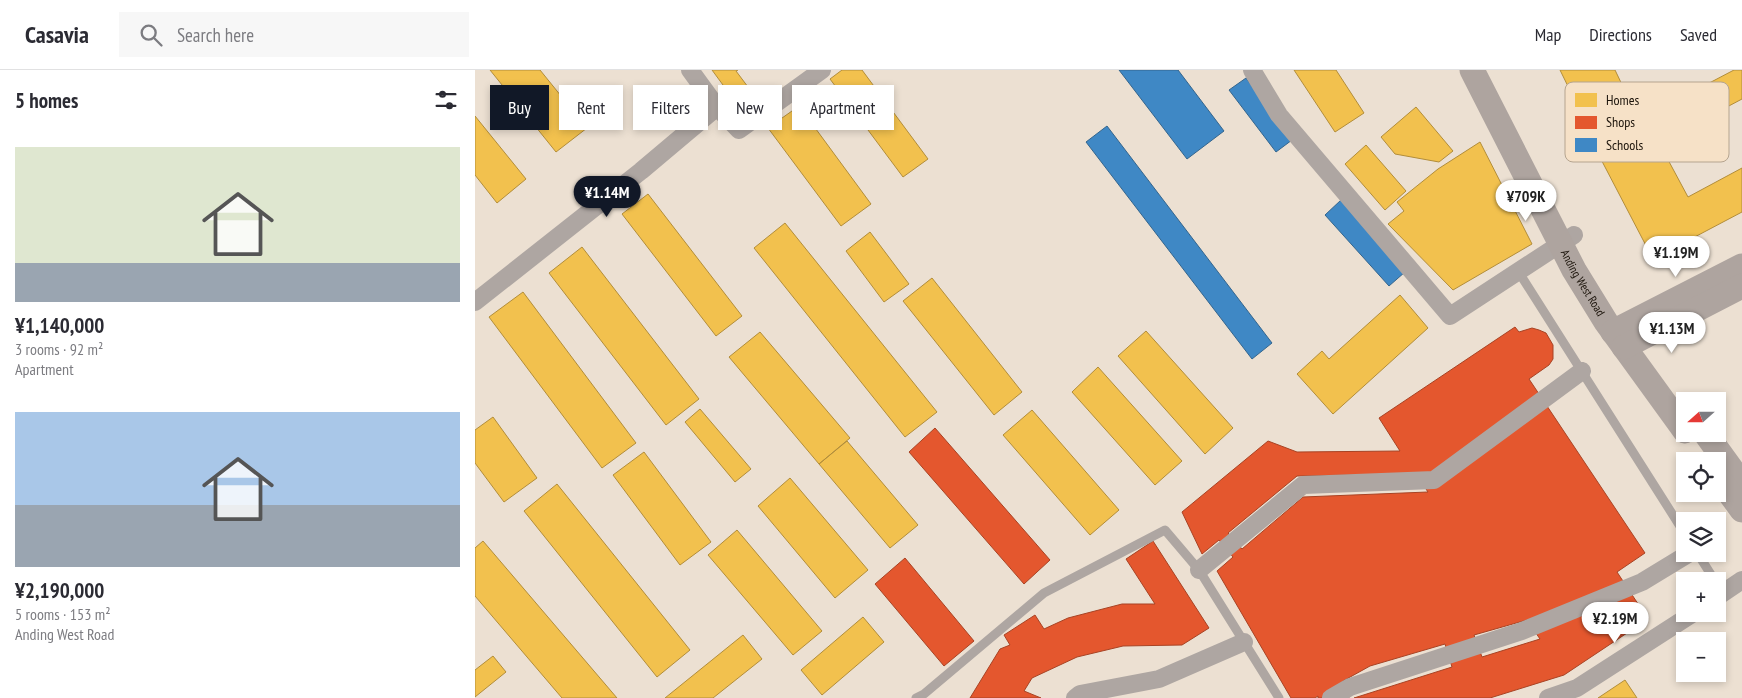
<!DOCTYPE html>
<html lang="en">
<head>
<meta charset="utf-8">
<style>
	body { margin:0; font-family:"PT Sans Narrow",sans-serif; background:#f7f7f7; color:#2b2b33; height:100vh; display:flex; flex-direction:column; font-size:19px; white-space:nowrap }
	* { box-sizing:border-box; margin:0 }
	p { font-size:16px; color:#7c7c81 }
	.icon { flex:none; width:28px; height:28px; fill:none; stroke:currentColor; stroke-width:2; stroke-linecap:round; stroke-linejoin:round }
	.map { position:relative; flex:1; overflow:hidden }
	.drawer { display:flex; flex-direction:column; background:#fff; width:475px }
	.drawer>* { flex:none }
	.guide { position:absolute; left:15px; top:15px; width:475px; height:45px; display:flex; gap:10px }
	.needle { width:32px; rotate:249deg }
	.controls { position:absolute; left:1201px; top:322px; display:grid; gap:10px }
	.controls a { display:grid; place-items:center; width:50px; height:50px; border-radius:0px; background:#fff; box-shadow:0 2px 8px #0003; font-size:25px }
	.price { position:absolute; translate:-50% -42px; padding:0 11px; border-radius:18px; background:#fff; color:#222; font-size:16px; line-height:32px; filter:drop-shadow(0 1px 2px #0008) }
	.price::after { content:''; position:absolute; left:50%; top:30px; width:15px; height:11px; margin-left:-8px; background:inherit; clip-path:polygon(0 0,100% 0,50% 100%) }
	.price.active { background:#111827; color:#fff }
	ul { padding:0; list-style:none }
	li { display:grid; align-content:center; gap:10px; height:265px; padding:0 15px }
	li span { display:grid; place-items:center; height:155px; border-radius:0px; color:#555 }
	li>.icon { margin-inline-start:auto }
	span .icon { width:90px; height:90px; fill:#fffc; stroke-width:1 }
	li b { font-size:21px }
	h2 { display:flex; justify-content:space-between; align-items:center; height:60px; padding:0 15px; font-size:21px }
	.tag { padding:0 18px; border-radius:0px; background:#fff; box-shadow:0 2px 8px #0003; font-size:18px; line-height:45px }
	.tag.active { background:#111827; color:#fff }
	header { display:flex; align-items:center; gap:30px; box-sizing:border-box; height:70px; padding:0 25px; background:#fff; border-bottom:1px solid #e1e1e2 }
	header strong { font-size:24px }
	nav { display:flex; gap:28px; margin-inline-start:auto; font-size:18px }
	.search { width:350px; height:45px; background:#f7f7f7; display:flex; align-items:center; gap:12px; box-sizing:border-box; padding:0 18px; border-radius:0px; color:#7c7c81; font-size:19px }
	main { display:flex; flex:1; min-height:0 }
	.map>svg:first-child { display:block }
</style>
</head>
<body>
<header>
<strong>Casavia</strong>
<div class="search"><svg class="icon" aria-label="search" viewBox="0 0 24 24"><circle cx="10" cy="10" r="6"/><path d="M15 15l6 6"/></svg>Search here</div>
<nav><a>Map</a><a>Directions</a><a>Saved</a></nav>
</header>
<main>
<section class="drawer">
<h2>5 homes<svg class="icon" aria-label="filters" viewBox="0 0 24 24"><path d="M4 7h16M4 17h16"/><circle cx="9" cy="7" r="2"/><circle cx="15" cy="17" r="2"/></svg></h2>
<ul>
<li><span style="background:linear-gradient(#dfe7d0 75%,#9aa5b1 0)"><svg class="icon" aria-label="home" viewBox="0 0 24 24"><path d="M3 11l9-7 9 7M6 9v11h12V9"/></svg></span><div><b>¥1,140,000</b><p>3 rooms · 92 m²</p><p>Apartment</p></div></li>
<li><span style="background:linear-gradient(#a9c7e8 60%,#9aa5b1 0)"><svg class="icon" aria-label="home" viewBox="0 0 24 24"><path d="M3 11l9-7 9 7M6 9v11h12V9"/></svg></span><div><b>¥2,190,000</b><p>5 rooms · 153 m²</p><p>Anding West Road</p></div></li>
</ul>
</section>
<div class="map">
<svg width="1267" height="628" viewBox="0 0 1267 628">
	<rect width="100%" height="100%" fill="#ece0d2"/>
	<path fill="#f2c14e" stroke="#b28d3a" d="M15,0H65L112,58L81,82Z
		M237,0H263L261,1L285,33L270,45Z
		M367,0H387L453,89L428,107L355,9Z
		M819,0H861L889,43L860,62Z
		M1085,0H1140L1151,23L1107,45Z
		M1259,0H1267V29L1184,73L1213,127L1267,98V142L1178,189L1118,74Z
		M324,36L396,134L366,156L293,58Z
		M941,37L978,81L964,92L920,84L906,67Z
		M0,46L51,109L22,133L0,105Z
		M1005,72L1057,174L978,220L913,154L929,141L922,132L963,99Z
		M891,75L931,121L910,140L870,94Z
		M173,124L267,246L241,266L147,144Z
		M310,153L462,342L430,367L279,178Z
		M395,162L434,214L409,232L371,181Z
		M107,177L224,329L191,355L74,203Z
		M457,208L547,322L519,345L428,231Z
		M48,222L161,373L127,398L14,247Z
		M925,225L953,258L858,344L822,304L847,281L854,289Z
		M671,261L758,358L730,384L643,286Z
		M285,262L375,368L344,394L254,287Z
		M623,297L707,391L680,415L597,322Z
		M225,339L276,399L260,412L210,352Z
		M557,340L644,440L615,465L528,365Z
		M18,347L62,408L29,432L0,393V360Z
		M372,371L443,455L415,478L344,394Z
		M169,382L236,472L205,495L138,405Z
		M315,408L393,500L360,528L283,436Z
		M82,414L215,580L182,607L49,441Z
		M262,460L347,561L318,585L233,485Z
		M8,471L142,628H87L0,526V478Z
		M388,547L409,572L347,625L326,600Z
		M268,565L287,589L238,628H190Z
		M18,586L31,602L0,627V600Z
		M1150,610L1162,628H1123Z"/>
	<path fill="#e4572e" stroke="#a84324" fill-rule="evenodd" d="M1040,257L1044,262L1057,258L1064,260L1071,263L1078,275V289L1074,295L1054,309L1170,483L1142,502L1173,549L1089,605L1015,628H879L977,597L970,574L895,596L868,611L874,628H843V626L840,628H816L742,501L758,487L744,470L727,484L707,442L793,371L822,382L925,381L904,348ZM941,404L953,422L828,427L767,479L753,463L822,406ZM1052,550L1065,569L1007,587L999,565Z
		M460,358L575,490L549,514L434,382Z
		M678,471L734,558L707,575L648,576L602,587L557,608L549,621L566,628H495L525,579L535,575L529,565L560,545L569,559L593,548L647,534H680L651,489Z
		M430,488L499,571L469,596L400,514Z"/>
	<path fill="#3f88c5" stroke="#34658d" d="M644,0H703L749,61L712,89Z
		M771,8L817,70L801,82L754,20Z
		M632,56L797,273L777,289L611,72Z
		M866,130L930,202L914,216L850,145Z"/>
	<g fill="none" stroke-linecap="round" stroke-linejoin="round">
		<path stroke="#aea6a2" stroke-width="9" d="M1043,201L1210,464
			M1223,484L1240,511
			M441,628L449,624L569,523L690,460L724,500L804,628"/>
		<path stroke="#aea6a2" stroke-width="18" d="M215,0L242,37L264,60L347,0
			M777,0L804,45L975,246L1099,165
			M0,232L166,101L242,37
			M724,500L828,415L959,410L1107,301
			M1242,527L1267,510
			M600,628L605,624L684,609L769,572
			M856,628L875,617L1047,561L1167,512L1213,484
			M1073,628L1102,618L1217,544"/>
		<g stroke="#aea49f" stroke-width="25">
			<path id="s1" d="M997,0L1099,200L1131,252L1210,361"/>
			<path d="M1138,262L1267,196"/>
			<path d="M1149,277L1267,216"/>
			<path d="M1231,364L1267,414"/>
			<path d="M1242,406L1267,440"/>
		</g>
	</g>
	<g text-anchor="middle" stroke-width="5" stroke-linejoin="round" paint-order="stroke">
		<g font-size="12" fill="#1c140b" stroke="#f6e1c7">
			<text dy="4" stroke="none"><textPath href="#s1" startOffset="240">Anding West Road</textPath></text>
		</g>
	</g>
	<rect x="1090" y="12" width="164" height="80" rx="8" fill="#f6e1c7" stroke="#b5a48f" stroke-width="1"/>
	<rect x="1100" y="23" width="22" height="14" fill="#f2c14e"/>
	<rect x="1100" y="46" width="22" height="13" fill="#e4572e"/>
	<rect x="1100" y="68" width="22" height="14" fill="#3f88c5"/>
	<g font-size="14" fill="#1c140b">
		<text x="1131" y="35">Homes</text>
		<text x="1131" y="57">Shops</text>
		<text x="1131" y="80">Schools</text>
	</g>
</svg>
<div class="controls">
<a><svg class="needle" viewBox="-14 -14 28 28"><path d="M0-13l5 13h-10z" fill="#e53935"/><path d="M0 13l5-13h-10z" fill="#7c7c81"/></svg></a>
<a><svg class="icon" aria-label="locate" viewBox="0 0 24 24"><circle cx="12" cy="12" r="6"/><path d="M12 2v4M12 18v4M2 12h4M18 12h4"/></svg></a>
<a><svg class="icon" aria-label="layers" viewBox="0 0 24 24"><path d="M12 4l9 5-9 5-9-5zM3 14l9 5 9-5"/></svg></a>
<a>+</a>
<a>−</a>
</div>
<b class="price active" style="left:132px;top:148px">¥1.14M</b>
<b class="price" style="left:1051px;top:152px">¥709K</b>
<b class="price" style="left:1201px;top:208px">¥1.19M</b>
<b class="price" style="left:1197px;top:284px">¥1.13M</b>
<b class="price" style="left:1140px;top:574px">¥2.19M</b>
<div class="guide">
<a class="tag active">Buy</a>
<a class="tag">Rent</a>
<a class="tag">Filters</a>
<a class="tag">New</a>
<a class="tag">Apartment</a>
</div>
</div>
</main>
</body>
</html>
